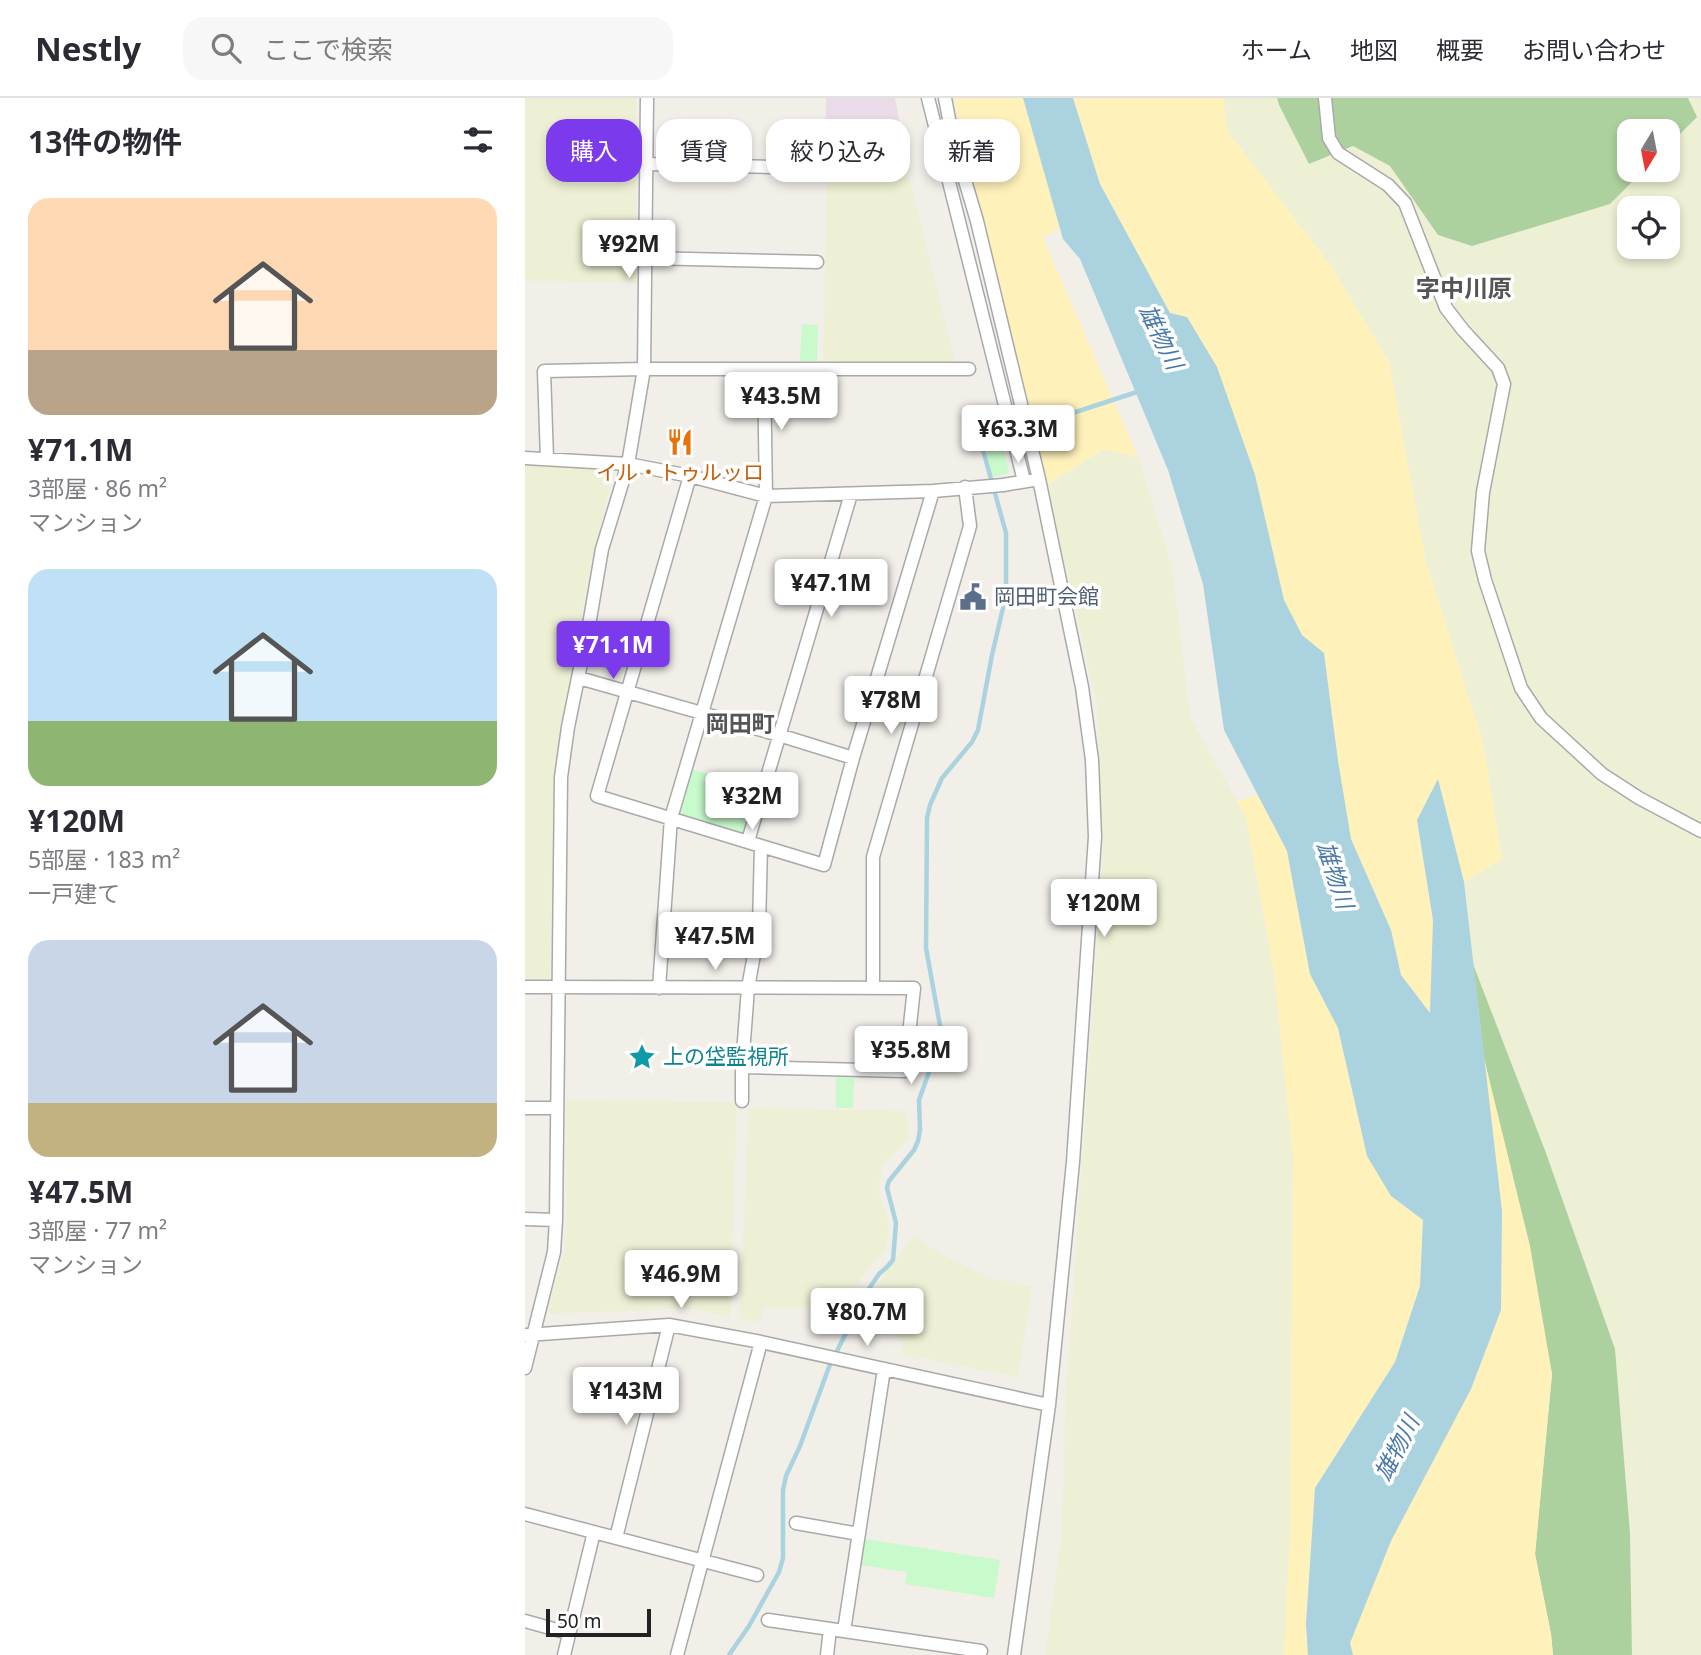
<!DOCTYPE html>
<html lang="ja">
<head>
<meta charset="utf-8">
<style>
	body { margin:0; font-family:"Noto Sans","Noto Sans JP",sans-serif; background:#f7f7f7; color:#2b2b33; height:100vh; display:flex; flex-direction:column; font-size:26px; white-space:nowrap }
	* { box-sizing:border-box; margin:0 }
	p { font-size:23px; color:#7c7c81 }
	.icon { flex:none; width:38px; height:38px; fill:none; stroke:currentColor; stroke-width:2; stroke-linecap:round; stroke-linejoin:round }
	.map { position:relative; flex:1; overflow:hidden }
	.panel { display:flex; flex-direction:column; background:#fff; width:525px }
	.panel>* { flex:none }
	.guide { position:absolute; left:21px; top:21px; width:665px; height:63px; display:flex; gap:14px }
	.needle { width:46px; rotate:190deg }
	.buttons { position:absolute; left:1092px; top:21px; display:grid; gap:14px }
	.buttons a { display:grid; place-items:center; width:63px; height:63px; border-radius:14px; background:#fff; box-shadow:0 4px 10px #0003; font-size:35px }
	.scale { position:absolute; left:21px; bottom:18px; width:105px; box-sizing:border-box; padding-left:7px; border:4px solid #222; border-top:0; font-size:19px; line-height:24px; white-space:nowrap; color:#222; -webkit-text-stroke:5px #fff; paint-order:stroke }
	.price { position:absolute; translate:-50% -60px; padding:0 16px; border-radius:7px; background:#fff; color:#222; font-size:23px; line-height:46px; filter:drop-shadow(0 2px 4px #0008) }
	.price::after { content:''; position:absolute; left:50%; top:42px; width:21px; height:16px; margin-left:-10px; background:inherit; clip-path:polygon(0 0,100% 0,50% 100%) }
	.price.selected { background:#7c3aed; color:#fff }
	ul { padding:0; list-style:none }
	li { display:grid; align-content:center; gap:14px; height:371px; padding:0 28px }
	li span { display:grid; place-items:center; height:217px; border-radius:21px; color:#555 }
	li>.icon { margin-inline-start:auto }
	span .icon { width:126px; height:126px; fill:#fffc; stroke-width:1 }
	li b { font-size:30px }
	h2 { display:flex; justify-content:space-between; align-items:center; height:84px; padding:0 28px; font-size:30px }
	.tag { padding:0 24px; border-radius:21px; background:#fff; box-shadow:0 4px 10px #0003; font-size:24px; line-height:63px }
	.tag.selected { background:#7c3aed; color:#fff }
	header { display:flex; align-items:center; gap:42px; box-sizing:border-box; height:98px; padding:0 35px; background:#fff; border-bottom:2px solid #e1e1e2 }
	header strong { font-size:33px }
	nav { display:flex; gap:38px; margin-inline-start:auto; font-size:24px }
	.search { width:490px; height:63px; background:#f7f7f7; display:flex; align-items:center; gap:18px; box-sizing:border-box; padding:0 24px; border-radius:21px; color:#7c7c81; font-size:26px }
	main { display:flex; flex:1; min-height:0 }
	.map>svg:first-child { display:block }
</style>
</head>
<body>
<header>
<strong>Nestly</strong>
<div class="search"><svg class="icon" aria-label="search" viewBox="0 0 24 24"><circle cx="10" cy="10" r="6"/><path d="M15 15l6 6"/></svg>ここで検索</div>
<nav><a>ホーム</a><a>地図</a><a>概要</a><a>お問い合わせ</a></nav>
</header>
<main>
<section class="panel">
<h2>13件の物件<svg class="icon" aria-label="filters" viewBox="0 0 24 24"><path d="M4 7h16M4 17h16"/><circle cx="9" cy="7" r="2"/><circle cx="15" cy="17" r="2"/></svg></h2>
<ul>
<li><span style="background:linear-gradient(#ffd9b3 70%,#b9a48a 0)"><svg class="icon" aria-label="home" viewBox="0 0 24 24"><path d="M3 11l9-7 9 7M6 9v11h12V9"/></svg></span><div><b>¥71.1M</b><p>3部屋 · 86 m²</p><p>マンション</p></div></li>
<li><span style="background:linear-gradient(#bfe0f5 70%,#8fb573 0)"><svg class="icon" aria-label="home" viewBox="0 0 24 24"><path d="M3 11l9-7 9 7M6 9v11h12V9"/></svg></span><div><b>¥120M</b><p>5部屋 · 183 m²</p><p>一戸建て</p></div></li>
<li><span style="background:linear-gradient(#c9d6e8 75%,#c2b280 0)"><svg class="icon" aria-label="home" viewBox="0 0 24 24"><path d="M3 11l9-7 9 7M6 9v11h12V9"/></svg></span><div><b>¥47.5M</b><p>3部屋 · 77 m²</p><p>マンション</p></div></li>
</ul>
</section>
<div class="map">
<svg width="1176" height="1557" viewBox="0 0 1176 1557">
	<rect width="100%" height="100%" fill="#f2efe9"/>
	<path fill="#ebdbe8" d="M301,0H370L383,68H300Z"/>
	<path fill="#eef0d5" fill-rule="evenodd" d="M0,0H111V184L0,183Z
		M698,0H752L754,7L784,66L828,48L865,68L913,137L1085,106L1119,72H1143V48L1172,19L1163,0H1176V1557H1107L1105,1435L1090,1251L1021,1055L948,866L939,784L977,761L958,645L806,168L703,34ZM1104,110H1143V149H1104Z
		M302,71H382L430,264H298Z
		M579,351L613,359L647,468L665,618L721,719L750,880L768,1058L765,1439L759,1557H520L537,1435L540,1312L578,755L572,608L522,387Z
		M0,366L70,369L87,374L88,377L68,458L29,671L25,881H0Z
		M41,1002L212,1004L205,1219L169,1211H145L22,1216L39,1153L42,1134Z
		M224,1010L380,1013L383,1023V1040L378,1048L360,1063L357,1069L355,1081L354,1094L363,1123V1137L361,1151L336,1180L316,1216L306,1210H237L236,1224L214,1221Z
		M388,1138L417,1156L464,1180L507,1189L493,1279L377,1256L378,1243L356,1227L348,1214L345,1200L358,1179Z"/>
	<path fill="#add19e" d="M752,0H1163L1172,19L1143,48V33H1104V72H1119L1085,106L947,148L913,137L865,68L828,48L784,66L754,7Z
		M948,866L1021,1055L1090,1251L1105,1435L1107,1557H1028L1026,1536L1010,1456L1027,1276L959,960Z"/>
	<path fill="#fff1ba" d="M428,0H498L535,130L518,140L613,359L579,351L521,387Z
		M548,0H698L703,34L806,168L864,264L901,464L958,645L977,761L939,784L914,685L892,722L908,822L906,916L876,877L866,832L826,741L813,663L799,555L777,537L759,502L730,377L645,215L575,86Z
		M733,697L762,753L785,876L813,930L827,988L866,1098L898,1122L895,1188L870,1264L790,1390L781,1526L783,1557H759L765,1439L768,1058L750,880L721,719L712,703Z
		M959,960L1005,1148L1027,1276L1010,1456L1026,1536L1028,1557H828L825,1545L866,1443L946,1291L976,1212L977,1113Z"/>
	<path fill="#c8facc" d="M277,226L293,227L292,263H275Z
		M477,345L484,375L467,379L461,348Z
		M161,670L238,690L223,743L146,720Z
		M311,979L329,980L328,1010H311Z
		M340,1441L475,1462L469,1500L380,1486L382,1474L336,1467Z"/>
	<path fill="#aad3df" d="M498,0H548L575,86L645,215L662,219L692,269L730,377L759,502L777,537L799,555L813,663L826,741L866,832L876,877L905,915L908,822L892,722L913,681L939,784L977,1113L976,1212L946,1291L866,1443L825,1545L828,1557H783L781,1526L790,1390L870,1264L895,1188L898,1122L866,1098L842,1058L813,930L785,876L762,753L699,632L678,486L643,372L555,161L538,141Z"/>
	<g fill="none" stroke-linecap="round" stroke-linejoin="round">
		<path stroke="#aad3df" stroke-width="4.5" d="M511,327L615,293
			M204,1557L224,1528L254,1474L258,1460V1392L261,1378L275,1348L304,1269L341,1195L354,1176L362,1169L368,1162L371,1125L362,1090L364,1083L389,1052L393,1043L395,1032L394,1002L413,949L416,933L401,850L402,720L405,707L417,680L447,644L453,632L467,557L481,497V435L458,352L460,344L465,341"/>
		<defs>
			<path id="street" d="M403,0L499,383
				M420,0L428,42L452,123L514,381L557,589L567,662L570,739L548,1064L524,1307L489,1557
				M800,0L804,40L813,55L863,87L880,105L921,210L938,232L973,270L979,286L958,394L953,453L960,482L996,590L1016,620L1077,676L1114,700L1176,733
				M122,66L293,70
				M121,160L292,164
				M0,360L103,366L165,378L241,398L408,393L478,387L514,381
				M22,361L19,273L119,271H444
				M165,378L72,698L236,748
				M54,580L254,637L328,660
				M223,743L326,396
				M0,889L389,890L380,973L217,969
				M348,889V759L445,428L440,389
				M134,890L146,720L241,398L239,271
				M217,1003V969L223,890L234,829L236,748L299,767L328,660L408,393
				M0,1010H31
				M0,1121L31,1122
				M1,1237L144,1227L236,1244L524,1307
				M0,1270L29,1154L31,1122L36,679L43,629L65,521L77,451L103,366L119,271L122,0
				M0,1416L232,1477
				M271,1425L334,1436
				M91,1440L144,1227
				M243,1522L456,1553
				M0,1523L43,1535
				M319,1533L359,1271
				M39,1557L69,1434
				M152,1557L236,1244
				M302,1557L305,1531"/>
		</defs>
		<use href="#street" stroke="#a9a9a9" stroke-width="15"/>
		<use href="#street" stroke="#fff" stroke-width="12"/>
	</g>
	<defs>
		<symbol id="restaurant-bare" viewBox="-9 -9 18 18"><path d="M-5-6h1v4h1v-4h1v4h1v-4h1v5L-1.5 .5V6h-2V.5L-5-1ZM5-6V6H3V1.5H1.5Q1.5-4 5-6Z" fill="#e8710a" stroke="#fff" stroke-width="2.5" paint-order="stroke"/></symbol>
		<symbol id="civic-bare" viewBox="-9 -9 18 18"><path d="M-.6-6.5H3V-4.5H.6V-3L4-1V1h2V6H-6V1h2V-1L-.6-3ZM-1.2 2.5V6h2.4V2.5Z" fill="#5c6f8a" stroke="#fff" stroke-width="2.5" paint-order="stroke"/></symbol>
		<symbol id="sight-bare" viewBox="-9 -9 18 18"><path d="M0-6L1.8-2.2L6-1.7L2.9 1.2L3.7 5.4L0 3.3L-3.7 5.4L-2.9 1.2L-6-1.7L-1.8-2.2Z" fill="#0f9aa8" stroke="#fff" stroke-width="2.5" paint-order="stroke"/></symbol>
	</defs>
	<g fill-rule="evenodd">
		<use href="#restaurant-bare" x="136" y="325" width="38" height="38"/>
		<use href="#civic-bare" x="429" y="480" width="38" height="38"/>
		<use href="#sight-bare" x="98" y="940" width="38" height="38"/>
	</g>
	<g text-anchor="middle" stroke-width="7" stroke-linejoin="round" paint-order="stroke">
		<g font-size="21" fill="#c56008" stroke="#fff">
			<text x="155" y="382">イル・トゥルッロ</text>
		</g>
		<g font-size="21" fill="#4e5e75" stroke="#fff" text-anchor="start">
			<text x="469" y="506">岡田町会館</text>
		</g>
		<g font-size="21" fill="#0d838f" stroke="#fff" text-anchor="start">
			<text x="138" y="966">上の垈監視所</text>
		</g>
		<g font-size="23" font-style="italic" fill="#4a7aab" stroke="#fff">
			<text transform="translate(636 239) rotate(64)" y="8">雄物川</text>
			<text transform="translate(810 777) rotate(72)" y="8">雄物川</text>
			<text transform="translate(872 1350) rotate(-63)" y="8">雄物川</text>
		</g>
		<g font-size="23" font-weight="bold" fill="#555" stroke="#fff">
			<text x="215" y="634">岡田町</text>
		</g>
		<g font-size="24" font-weight="bold" fill="#555" stroke="#fff">
			<text x="939" y="199">字中川原</text>
		</g>
	</g>
</svg>
<div class="buttons">
<a><svg class="needle" viewBox="-14 -14 28 28"><path d="M0-13l5 13h-10z" fill="#e53935"/><path d="M0 13l5-13h-10z" fill="#7c7c81"/></svg></a>
<a><svg class="icon" aria-label="locate" viewBox="0 0 24 24"><circle cx="12" cy="12" r="6"/><path d="M12 2v4M12 18v4M2 12h4M18 12h4"/></svg></a>
</div>
<div class="scale">50 m</div>
<b class="price" style="left:104px;top:182px">¥92M</b>
<b class="price" style="left:256px;top:334px">¥43.5M</b>
<b class="price" style="left:493px;top:367px">¥63.3M</b>
<b class="price" style="left:306px;top:521px">¥47.1M</b>
<b class="price selected" style="left:88px;top:583px">¥71.1M</b>
<b class="price" style="left:366px;top:638px">¥78M</b>
<b class="price" style="left:227px;top:734px">¥32M</b>
<b class="price" style="left:579px;top:841px">¥120M</b>
<b class="price" style="left:190px;top:874px">¥47.5M</b>
<b class="price" style="left:386px;top:988px">¥35.8M</b>
<b class="price" style="left:156px;top:1212px">¥46.9M</b>
<b class="price" style="left:342px;top:1250px">¥80.7M</b>
<b class="price" style="left:101px;top:1329px">¥143M</b>
<div class="guide">
<a class="tag selected">購入</a>
<a class="tag">賃貸</a>
<a class="tag">絞り込み</a>
<a class="tag">新着</a>
</div>
</div>
</main>
</body>
</html>
